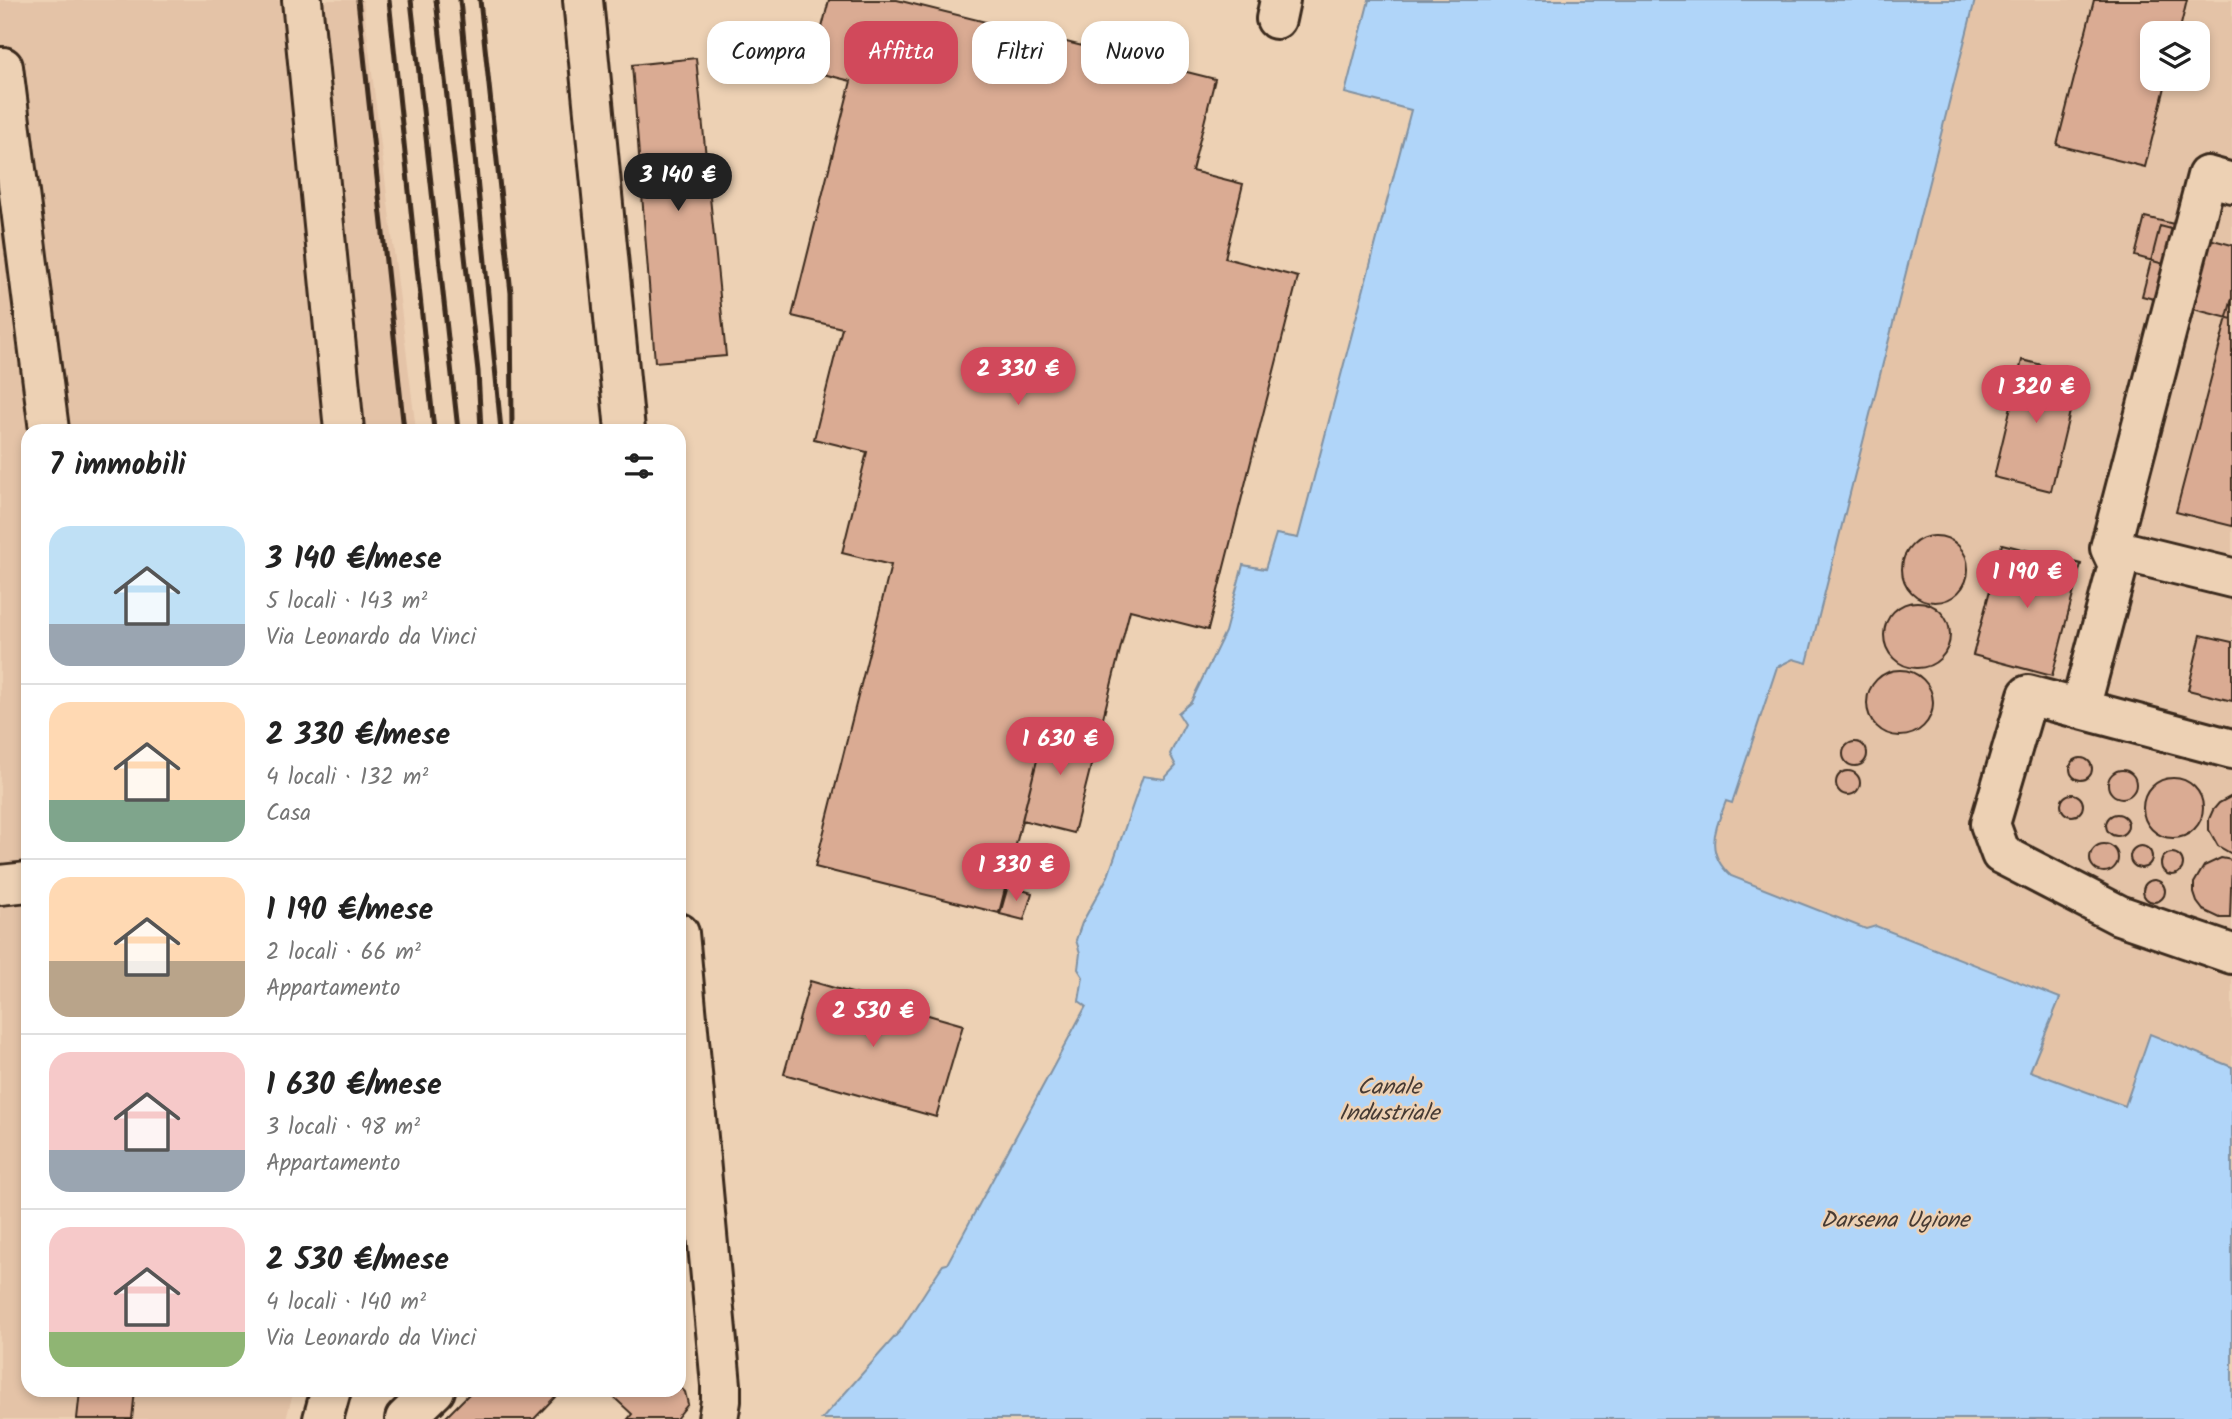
<!DOCTYPE html>
<html lang="it">
<head>
<meta charset="utf-8">
<style>
	body { margin:0; font-family:Kalam,sans-serif; background:#f6f6f6; color:#222; height:100vh; display:flex; flex-direction:column; font-size:26px; white-space:nowrap }
	* { box-sizing:border-box; margin:0 }
	p { font-size:23px; color:#767676 }
	.icon { flex:none; width:38px; height:38px; fill:none; stroke:currentColor; stroke-width:2; stroke-linecap:round; stroke-linejoin:round }
	.map { position:relative; flex:1; overflow:hidden }
	.drawer { position:absolute; left:21px; top:424px; width:665px; height:973px; display:flex; flex-direction:column; background:#fff; border-radius:21px; box-shadow:0 4px 10px #0003 }
	.drawer>* { flex:none }
	.banner { position:absolute; left:707px; top:21px; width:665px; height:63px; display:flex; gap:14px }
	.controls { position:absolute; left:2140px; top:21px; display:grid; gap:14px }
	.controls a { display:grid; place-items:center; width:70px; height:70px; border-radius:14px; background:#fff; box-shadow:0 4px 10px #0003; font-size:35px }
	.price { position:absolute; translate:-50% -60px; padding:0 16px; border-radius:24px; background:#d1495b; color:#fff; font-size:23px; line-height:46px; filter:drop-shadow(0 2px 4px #0008) }
	.price::after { content:''; position:absolute; left:50%; top:42px; width:21px; height:16px; margin-left:-10px; background:inherit; clip-path:polygon(0 0,100% 0,50% 100%) }
	.price.on { background:#222; color:#fff }
	ul { padding:0; list-style:none }
	li { display:flex; align-items:center; gap:21px; height:175px; padding:0 28px }
	li+li { border-top:2px solid #e0e0e0 }
	li span { display:grid; place-items:center; flex:none; width:196px; height:140px; border-radius:21px; color:#555 }
	li>.icon { margin-inline-start:auto }
	span .icon { width:84px; height:84px; fill:#fffc; stroke-width:1 }
	li b { font-size:30px }
	h2 { display:flex; justify-content:space-between; align-items:center; height:84px; padding:0 28px; font-size:30px }
	.pill { padding:0 24px; border-radius:21px; background:#fff; box-shadow:0 4px 10px #0003; font-size:24px; line-height:63px }
	.pill.on { background:#d1495b; color:#fff }
	.map>svg:first-child { display:block }
</style>
</head>
<body>
<div class="map">
<svg width="2232" height="1419" viewBox="0 0 2232 1419">
	<rect width="100%" height="100%" fill="#edd1b4"/>
	<filter id="ink" filterUnits="userSpaceOnUse"><feTurbulence type="fractalNoise" baseFrequency=".0143" numOctaves="2"/><feDisplacementMap in="SourceGraphic" scale="14" xChannelSelector="R" yChannelSelector="G"/><feConvolveMatrix kernelMatrix="1 2 1 2 8 2 1 2 1" color-interpolation-filters="sRGB"/></filter>
	<g filter="url(#ink)">
		<path fill="#e4c3a7" fill-rule="evenodd" d="M0,0H363L416,430H28V1390H294L286,1419H0Z
			M1975,0H2232V1067L2150,1034L2125,1106L2029,1071L2060,997L1877,926L1866,929L1731,876L1718,862L1713,843L1714,834L1726,801L1732,803L1777,667L1793,659L1807,662ZM2152,33H2198V79H2152Z"/>
		<path fill="#b0d5f9" stroke="#8191a1" stroke-width="2" d="M1369,0H1975L1807,663L1793,659L1777,667L1732,803L1726,801C1715,831 1704,851 1731,876L1866,929L1876,926L2060,998L2030,1071L2125,1106L2150,1034L2232,1067V1419H822L900,1331L938,1272L943,1265L947,1264L1086,1006L1079,1001L1083,977L1078,969L1080,953L1076,940L1082,923L1108,876L1143,776L1164,779L1176,766L1170,754L1185,724L1178,713L1191,702L1225,632L1243,565L1265,569L1276,534L1298,538L1411,110L1345,93Z"/>
		<path fill="#daab93" stroke="#3b2a1e" stroke-width="2" d="M829,0H897L1215,79L1192,171L1243,184L1225,258L1298,277L1208,630L1130,610L1099,734L1047,720L999,913L815,867L891,565L842,553L867,452L814,439L842,328L792,316L851,81L811,71Z
			M2094,0H2187L2179,33H2152V79H2167L2145,167L2057,145Z
			M696,58L726,356L655,362L632,65Z
			M2145,217L2182,226L2171,266L2135,256Z
			M2160,226L2232,245V319L2142,296Z
			M2232,298V526L2176,512Z
			M2022,360L2079,374L2051,491L1994,477Z
			M1902 569a33 33 0 1 1 66 0a33 33 0 1 1-66 0Z
			M2002,544L2081,564L2052,676L1973,655Z
			M1884 635a33 33 0 1 1 66 0a33 33 0 1 1-66 0Z
			M2201,635L2232,642V701L2188,690Z
			M1867 703a33 33 0 1 1 66 0a33 33 0 1 1-66 0Z
			M1047,720L1099,734L1074,833L1022,820Z
			M1843 754a12 12 0 1 1 24 0a12 12 0 1 1-24 0Z
			M2070 769a11 11 0 1 1 22 0a11 11 0 1 1-22 0Z
			M2108 784a14 14 0 1 1 28 0a14 14 0 1 1-28 0Z
			M1836 783a12 12 0 1 1 24 0a12 12 0 1 1-24 0Z
			M2143 808a30 30 0 1 1 60 0a30 30 0 1 1-60 0Z
			M2061 805a11 11 0 1 1 22 0a11 11 0 1 1-22 0Z
			M2232,796V854L2218,846L2209,830V819L2213,810L2219,803Z
			M2106 825a11 11 0 1 1 22 0a11 11 0 1 1-22 0Z
			M2090 858a14 14 0 1 1 28 0a14 14 0 1 1-28 0Z
			M2130 857a11 11 0 1 1 22 0a11 11 0 1 1-22 0Z
			M2161 864a11 11 0 1 1 22 0a11 11 0 1 1-22 0Z
			M2221,858L2232,860L2230,918H2220L2203,910L2197,902L2194,893V883L2204,866Z
			M2143 891a11 11 0 1 1 22 0a11 11 0 1 1-22 0Z
			M1008,886L1032,893L1024,920L1000,914Z
			M810,981L963,1025L936,1117L784,1074Z
			M679,1386L685,1392L688,1404L676,1419H628L632,1414L606,1390H679Z
			M64,1390H135L132,1419H77L80,1391Z
			M473,1390H548L555,1397L534,1419H444Z"/>
		<g fill="none" stroke-linecap="round" stroke-linejoin="round">
			<defs>
				<path id="minor" d="M302,0L344,430
					M583,0L625,430
					M1276,19L1280,0
					M0,67H3L49,430
					M2110,548L2232,578
					M2080,709L2118,565L2110,548L2207,176L2232,183
					M2232,749L2028,695L1990,824L2001,854L2119,915L2232,954
					M0,885L28,882
					M679,933L721,1385V1401L718,1419
					M323,1419L331,1390
					M405,1419L435,1390"/>
			</defs>
			<use href="#minor" stroke="#3b2a1e" stroke-width="44"/>
			<use href="#minor" stroke="#edd1b4" stroke-width="38"/>
			<path stroke="#3b2a1e" stroke-width="5" d="M358,0L404,430
				M389,0L434,430
				M411,0L458,430
				M436,0L478,371L481,430
				M460,0L501,430
				M480,0L511,293L512,430"/>
		</g>
	</g>
	<g text-anchor="middle" stroke-width="5" stroke-linejoin="round" paint-order="stroke">
		<g font-size="23" font-style="italic" fill="#473b34" stroke="#edd1b4">
			<text x="1389" y="1094">Canale<tspan x="1389" dy="26">Industriale</tspan></text>
			<text x="1895" y="1227">Darsena Ugione</text>
		</g>
	</g>
</svg>
<div class="controls">
<a><svg class="icon" aria-label="layers" viewBox="0 0 24 24"><path d="M12 4l9 5-9 5-9-5zM3 14l9 5 9-5"/></svg></a>
</div>
<b class="price on" style="left:678px;top:213px">3 140 €</b>
<b class="price" style="left:1018px;top:407px">2 330 €</b>
<b class="price" style="left:2036px;top:425px">1 320 €</b>
<b class="price" style="left:2027px;top:610px">1 190 €</b>
<b class="price" style="left:1060px;top:777px">1 630 €</b>
<b class="price" style="left:1016px;top:903px">1 330 €</b>
<b class="price" style="left:873px;top:1049px">2 530 €</b>
<div class="banner">
<a class="pill">Compra</a>
<a class="pill on">Affitta</a>
<a class="pill">Filtri</a>
<a class="pill">Nuovo</a>
</div>
<section class="drawer">
<h2>7 immobili<svg class="icon" aria-label="filters" viewBox="0 0 24 24"><path d="M4 7h16M4 17h16"/><circle cx="9" cy="7" r="2"/><circle cx="15" cy="17" r="2"/></svg></h2>
<ul>
<li><span style="background:linear-gradient(#bfe0f5 70%,#9aa5b1 0)"><svg class="icon" aria-label="home" viewBox="0 0 24 24"><path d="M3 11l9-7 9 7M6 9v11h12V9"/></svg></span><div><b>3 140 €/mese</b><p>5 locali · 143 m²</p><p>Via Leonardo da Vinci</p></div></li>
<li><span style="background:linear-gradient(#ffd9b3 70%,#7fa58c 0)"><svg class="icon" aria-label="home" viewBox="0 0 24 24"><path d="M3 11l9-7 9 7M6 9v11h12V9"/></svg></span><div><b>2 330 €/mese</b><p>4 locali · 132 m²</p><p>Casa</p></div></li>
<li><span style="background:linear-gradient(#ffd9b3 60%,#b9a48a 0)"><svg class="icon" aria-label="home" viewBox="0 0 24 24"><path d="M3 11l9-7 9 7M6 9v11h12V9"/></svg></span><div><b>1 190 €/mese</b><p>2 locali · 66 m²</p><p>Appartamento</p></div></li>
<li><span style="background:linear-gradient(#f6c9c9 70%,#9aa5b1 0)"><svg class="icon" aria-label="home" viewBox="0 0 24 24"><path d="M3 11l9-7 9 7M6 9v11h12V9"/></svg></span><div><b>1 630 €/mese</b><p>3 locali · 98 m²</p><p>Appartamento</p></div></li>
<li><span style="background:linear-gradient(#f6c9c9 75%,#8fb573 0)"><svg class="icon" aria-label="home" viewBox="0 0 24 24"><path d="M3 11l9-7 9 7M6 9v11h12V9"/></svg></span><div><b>2 530 €/mese</b><p>4 locali · 140 m²</p><p>Via Leonardo da Vinci</p></div></li>
</ul>
</section>
</div>
</body>
</html>
